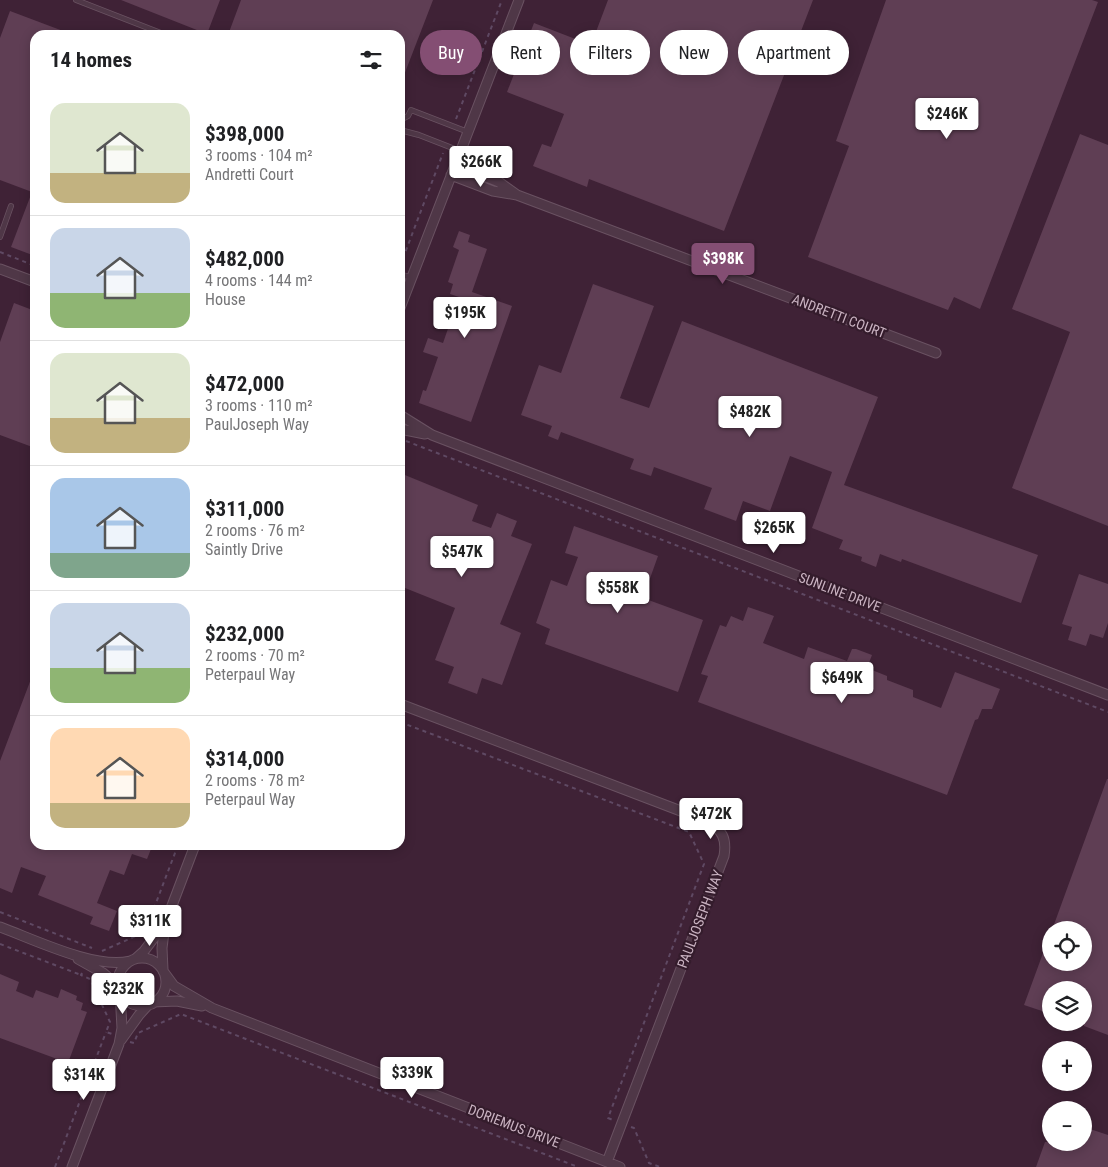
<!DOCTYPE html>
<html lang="en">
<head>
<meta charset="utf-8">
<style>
	body { margin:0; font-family:"Roboto Condensed",sans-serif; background:#f2f2f2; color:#202124; height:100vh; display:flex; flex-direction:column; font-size:19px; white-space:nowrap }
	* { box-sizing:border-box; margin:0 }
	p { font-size:16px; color:#757577 }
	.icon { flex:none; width:28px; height:28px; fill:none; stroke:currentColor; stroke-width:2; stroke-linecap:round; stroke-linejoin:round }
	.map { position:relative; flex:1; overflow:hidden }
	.side { position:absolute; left:30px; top:30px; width:375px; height:820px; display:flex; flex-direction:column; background:#fff; border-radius:15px; box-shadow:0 2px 12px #0003 }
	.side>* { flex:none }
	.guide { position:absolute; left:420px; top:30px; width:475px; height:45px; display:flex; gap:10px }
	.buttons { position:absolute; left:1042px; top:921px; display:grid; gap:10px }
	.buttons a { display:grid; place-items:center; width:50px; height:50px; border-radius:50%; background:#fff; box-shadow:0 2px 12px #0003; font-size:25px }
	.price { position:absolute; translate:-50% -42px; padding:0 11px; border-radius:5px; background:#fff; color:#222; font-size:16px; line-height:32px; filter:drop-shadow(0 1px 2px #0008) }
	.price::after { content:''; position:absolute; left:50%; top:30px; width:15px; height:11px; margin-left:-8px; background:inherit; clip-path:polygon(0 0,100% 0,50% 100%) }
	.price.on { background:#844e73; color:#fff }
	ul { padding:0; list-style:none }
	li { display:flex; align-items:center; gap:15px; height:125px; padding:0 20px }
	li+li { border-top:1px solid #e0e0e0 }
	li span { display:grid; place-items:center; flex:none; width:140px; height:100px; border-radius:15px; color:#555 }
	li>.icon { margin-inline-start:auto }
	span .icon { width:60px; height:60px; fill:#fffc; stroke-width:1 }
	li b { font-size:21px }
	h2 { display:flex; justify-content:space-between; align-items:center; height:60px; padding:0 20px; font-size:21px }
	.tag { padding:0 18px; border-radius:22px; background:#fff; box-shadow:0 2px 12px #0003; font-size:18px; line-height:45px }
	.tag.on { background:#844e73; color:#fff }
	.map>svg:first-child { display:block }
</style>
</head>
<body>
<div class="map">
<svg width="1108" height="1167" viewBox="0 0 1108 1167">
	<rect width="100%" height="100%" fill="#3f2236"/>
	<path fill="#5f3e54" d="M121,0H220L207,34Z
		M241,0H433L401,83L400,35H228Z
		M608,0H813L724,231L589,179L587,187L533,166L542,144L551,147L564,114L507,92L534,23L591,45Z
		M886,0H1092L1098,2L980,309L954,297L948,310L808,257L849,146L836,141Z
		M10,11L71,34L35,35V256L11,247L32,192L0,180V38Z
		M1080,134L1108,145V526L1012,488L1070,332L1012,309Z
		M459,231L470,235L468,242L487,249L472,292L512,306L471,422L419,403L423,390L426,391L438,357L423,352L428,338L443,343L459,297L450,294L453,284L448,282L459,250L453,247Z
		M593,284L654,306L620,398L649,408L682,321L878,397L844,485L1038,555L1021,603L902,559L901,562L880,554L876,567L861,561L862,557L839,549L843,540L812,528L832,472L790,456L770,511L743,501L736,521L704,509L712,488L654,467L651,476L630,469L634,459L561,432L558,440L548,436L552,426L521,415L539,365L561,373Z
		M14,303L35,311V448L0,435V342Z
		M400,473L478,505L472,521L491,528L497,513L517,521L511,536L532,544L500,624L521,633L502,685L482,678L477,694L448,683L454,667L435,660L455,608L400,586Z
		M574,526L658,556L643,598L703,620L678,692L545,644L550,629L536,623L551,580L567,586L578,557L565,553Z
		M1079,574L1108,584V623L1103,638L1090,634L1086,646L1068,640L1072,627L1062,624Z
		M748,607L774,616L763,643L804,659L808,647L847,661L852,649H856L872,655L867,668L887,676V680L913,690V697L941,708L955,672L1000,689L992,709H982L978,719L975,720L947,795L698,702L708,676L701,674L720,625L726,627L731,616L743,621Z
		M34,671L35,845H140L151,849L147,859L132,854L124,875L110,870L97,903L117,911L109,931L90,924L93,917L38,895L46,876L21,867L12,893L0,888V761Z
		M1107,779H1108V1035L1084,1026V990H1051V1014L1024,1005L1050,934L1051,962H1084V930H1052Z
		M0,974L19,982L16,991L33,998L36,990L58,998L61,989L77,996L76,1000L83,1003L81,1010L87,1012L68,1063L0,1038Z
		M1084,1127L1108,1135V1167H1036L1045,1142H1084Z"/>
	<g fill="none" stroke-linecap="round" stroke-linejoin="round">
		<defs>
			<path id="lane" d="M76,0L166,35
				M400,120L408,116L411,110L468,132
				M400,130L419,135L460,151
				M0,237L11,206
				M400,274L412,278"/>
			<path id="street" d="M455,164L499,182L517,195
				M451,175L493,191L517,195L936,353
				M0,269L35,282
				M400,308L519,0
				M400,415L432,435L1108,695
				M400,429L425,434
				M400,704L707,821C722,830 727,838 724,856L607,1162
				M0,927C33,939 96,970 130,961
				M118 982a24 24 0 1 1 48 0a24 24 0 1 1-48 0Z
				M78,959L103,973L118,986
				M135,959L144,951L163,926
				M163,970L162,948L165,924L195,845
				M163,971L174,986L212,1008L620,1167
				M153,1002L177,1001L202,1006
				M121,1040L139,1015L149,1004
				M72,1167L119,1044L122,1028L120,992"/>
		</defs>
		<use href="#lane" stroke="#6a5262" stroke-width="6"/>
		<use href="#street" stroke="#6a5262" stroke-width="11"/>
		<path stroke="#5f4963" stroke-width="2" stroke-dasharray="4 4" stroke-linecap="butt" d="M456,119L502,0
			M0,252L35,266
			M400,266L443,153
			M406,441L1108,712
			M400,722L689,832L704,864L608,1118L613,1120
			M0,912L92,948
			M0,944L81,975
			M102,951L145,932L178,845
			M82,973L81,975L90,979L110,1022L106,1032L112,1034
			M130,1042L134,1043L138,1033L181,1014L578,1167
			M631,1127L634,1128L649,1163L660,1167
			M55,1167L106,1032"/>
		<use href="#lane" stroke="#4f3747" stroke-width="4.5"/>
		<use href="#street" stroke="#4f3747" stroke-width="9"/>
	</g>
	<g text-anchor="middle" stroke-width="4.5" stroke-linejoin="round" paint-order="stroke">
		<g font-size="14" fill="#cab3c2" stroke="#341c2c">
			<text transform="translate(839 316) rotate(21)" y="5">ANDRETTI COURT</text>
			<text transform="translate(840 592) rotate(21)" y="5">SUNLINE DRIVE</text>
			<text transform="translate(700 919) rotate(-69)" y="5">PAULJOSEPH WAY</text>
			<text transform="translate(514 1126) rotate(21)" y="5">DORIEMUS DRIVE</text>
		</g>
	</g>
</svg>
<div class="buttons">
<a><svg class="icon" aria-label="locate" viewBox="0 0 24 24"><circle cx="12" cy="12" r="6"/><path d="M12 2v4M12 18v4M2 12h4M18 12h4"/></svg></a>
<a><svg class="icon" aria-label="layers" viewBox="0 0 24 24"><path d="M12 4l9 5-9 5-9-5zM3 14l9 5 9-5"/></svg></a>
<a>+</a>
<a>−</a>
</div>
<b class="price" style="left:947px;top:140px">$246K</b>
<b class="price" style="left:481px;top:188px">$266K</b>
<b class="price on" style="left:723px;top:285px">$398K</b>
<b class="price" style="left:465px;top:339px">$195K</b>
<b class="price" style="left:750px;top:438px">$482K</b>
<b class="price" style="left:774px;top:554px">$265K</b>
<b class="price" style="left:462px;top:578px">$547K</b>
<b class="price" style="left:618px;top:614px">$558K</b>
<b class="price" style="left:842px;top:704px">$649K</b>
<b class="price" style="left:711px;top:840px">$472K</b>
<b class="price" style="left:150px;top:947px">$311K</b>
<b class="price" style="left:123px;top:1015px">$232K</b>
<b class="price" style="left:412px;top:1099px">$339K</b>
<b class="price" style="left:84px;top:1101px">$314K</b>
<div class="guide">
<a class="tag on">Buy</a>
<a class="tag">Rent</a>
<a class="tag">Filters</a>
<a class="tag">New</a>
<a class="tag">Apartment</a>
</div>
<section class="side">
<h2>14 homes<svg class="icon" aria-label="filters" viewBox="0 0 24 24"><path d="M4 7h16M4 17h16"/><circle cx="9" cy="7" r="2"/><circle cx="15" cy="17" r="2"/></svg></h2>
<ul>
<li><span style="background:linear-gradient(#dfe7d0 70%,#c2b280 0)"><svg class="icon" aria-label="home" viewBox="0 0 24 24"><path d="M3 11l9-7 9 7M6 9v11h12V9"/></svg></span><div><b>$398,000</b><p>3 rooms · 104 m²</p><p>Andretti Court</p></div></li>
<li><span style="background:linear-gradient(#c9d6e8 65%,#8fb573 0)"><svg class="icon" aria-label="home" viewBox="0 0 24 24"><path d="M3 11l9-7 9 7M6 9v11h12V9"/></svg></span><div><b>$482,000</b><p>4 rooms · 144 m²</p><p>House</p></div></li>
<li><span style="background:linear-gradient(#dfe7d0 65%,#c2b280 0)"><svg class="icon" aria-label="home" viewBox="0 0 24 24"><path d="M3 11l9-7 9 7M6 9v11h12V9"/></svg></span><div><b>$472,000</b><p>3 rooms · 110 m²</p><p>PaulJoseph Way</p></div></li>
<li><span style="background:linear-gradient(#a9c7e8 75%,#7fa58c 0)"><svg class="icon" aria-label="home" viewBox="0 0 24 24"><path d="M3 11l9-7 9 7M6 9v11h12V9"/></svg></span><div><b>$311,000</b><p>2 rooms · 76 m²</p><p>Saintly Drive</p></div></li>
<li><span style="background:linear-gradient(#c9d6e8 65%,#8fb573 0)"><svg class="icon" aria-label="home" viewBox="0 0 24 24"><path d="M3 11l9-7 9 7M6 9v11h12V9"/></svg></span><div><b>$232,000</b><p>2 rooms · 70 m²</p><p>Peterpaul Way</p></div></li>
<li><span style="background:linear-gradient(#ffd9b3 75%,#c2b280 0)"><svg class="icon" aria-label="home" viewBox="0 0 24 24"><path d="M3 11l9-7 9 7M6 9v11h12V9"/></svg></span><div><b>$314,000</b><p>2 rooms · 78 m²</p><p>Peterpaul Way</p></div></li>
</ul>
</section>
</div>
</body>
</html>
